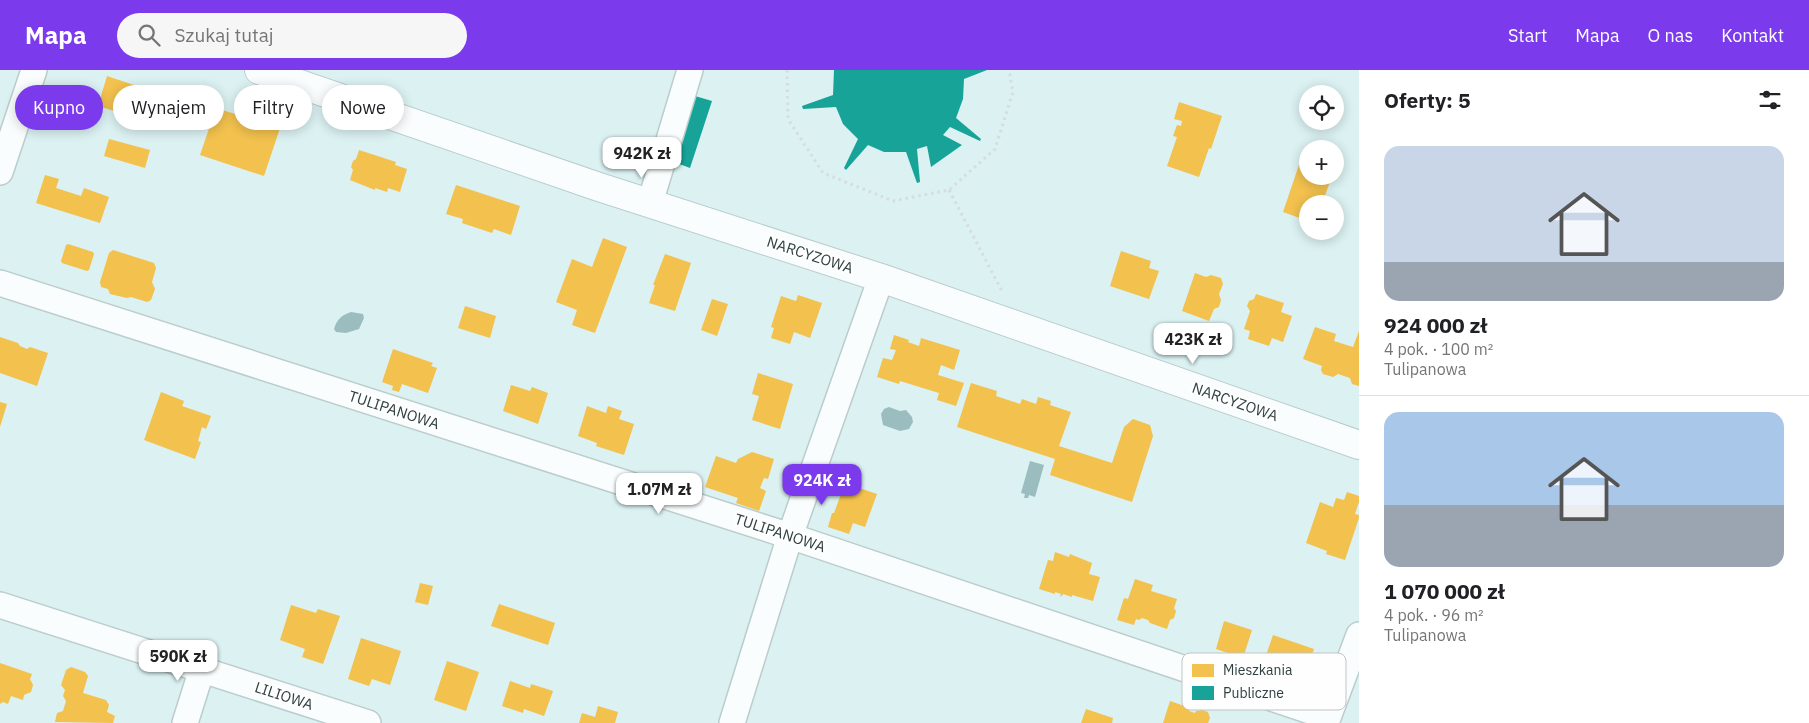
<!DOCTYPE html>
<html lang="pl">
<head>
<meta charset="utf-8">
<style>
	body { margin:0; font-family:"IBM Plex Sans",sans-serif; background:#f6f6f6; color:#202124; height:100vh; display:flex; flex-direction:column; font-size:19px; white-space:nowrap }
	* { box-sizing:border-box; margin:0 }
	p { font-size:16px; color:#757577 }
	.icon { flex:none; width:28px; height:28px; fill:none; stroke:currentColor; stroke-width:2; stroke-linecap:round; stroke-linejoin:round }
	.map { position:relative; flex:1; overflow:hidden }
	.side { display:flex; flex-direction:column; background:#fff; width:450px }
	.side>* { flex:none }
	.guide { position:absolute; left:15px; top:15px; width:475px; height:45px; display:flex; gap:10px }
	.fabs { position:absolute; left:1299px; top:15px; display:grid; gap:10px }
	.fabs a { display:grid; place-items:center; width:45px; height:45px; border-radius:50%; background:#fff; box-shadow:0 2px 12px #0003; font-size:25px }
	.price { position:absolute; translate:-50% -42px; padding:0 11px; border-radius:10px; background:#fff; color:#222; font-size:16px; line-height:32px; filter:drop-shadow(0 1px 2px #0008) }
	.price::after { content:''; position:absolute; left:50%; top:30px; width:15px; height:11px; margin-left:-8px; background:inherit; clip-path:polygon(0 0,100% 0,50% 100%) }
	.price.selected { background:#7c3aed; color:#fff }
	ul { padding:0; list-style:none }
	li { display:grid; align-content:center; gap:10px; height:265px; padding:0 25px }
	li+li { border-top:1px solid #e0e0e0 }
	li span { display:grid; place-items:center; height:155px; border-radius:15px; color:#555 }
	li>.icon { margin-inline-start:auto }
	span .icon { width:90px; height:90px; fill:#fffc; stroke-width:1 }
	li b { font-size:21px }
	h2 { display:flex; justify-content:space-between; align-items:center; height:60px; padding:0 25px; font-size:21px }
	.tag { padding:0 18px; border-radius:22px; background:#fff; box-shadow:0 2px 12px #0003; font-size:18px; line-height:45px }
	.tag.selected { background:#7c3aed; color:#fff }
	header { display:flex; align-items:center; gap:30px; box-sizing:border-box; height:70px; padding:0 25px; background:#7c3aed; color:#fff }
	header strong { font-size:24px }
	nav { display:flex; gap:28px; margin-inline-start:auto; font-size:18px }
	.search { width:350px; height:45px; background:#f6f6f6; display:flex; align-items:center; gap:12px; box-sizing:border-box; padding:0 18px; border-radius:28px; color:#757577; font-size:19px }
	main { display:flex; flex:1; min-height:0 }
	.map>svg:first-child { display:block }
</style>
</head>
<body>
<header>
<strong>Mapa</strong>
<div class="search"><svg class="icon" aria-label="search" viewBox="0 0 24 24"><circle cx="10" cy="10" r="6"/><path d="M15 15l6 6"/></svg>Szukaj tutaj</div>
<nav><a>Start</a><a>Mapa</a><a>O nas</a><a>Kontakt</a></nav>
</header>
<main>
<div class="map">
<svg width="1359" height="653" viewBox="0 0 1359 653">
	<rect width="100%" height="100%" fill="#dbf1f2"/>
	<path fill="#9bbdbf" d="M351,242L363,244L364,248L359,259L346,263L336,262L334,259C337,249 342,245 351,242Z
		M889,337L900,341L906,340L912,347L913,352L909,359L900,361L883,355L881,344L884,339Z
		M1030,391L1044,395L1035,427L1029,425L1028,428H1024L1025,424L1021,423Z"/>
	<path fill="#f2c14e" d="M107,6L137,16L127,45L98,36Z
		M38,23L73,34L67,51L33,40Z
		M1179,32L1222,46L1211,79L1209,78L1199,107L1167,96L1177,67L1173,66L1177,55L1181,56L1182,51L1174,49Z
		M216,38L280,58L264,106L200,85Z
		M109,69L150,80L145,98L104,86Z
		M1308,78V106H1332L1322,134L1315,132L1314,134H1308V151L1283,142L1304,80Z
		M359,80L396,92L395,95L407,99L400,122L388,118L387,122L375,118V120L350,110L353,100L351,97L353,91L356,89Z
		M45,105L59,109L56,118L81,126L84,118L109,127L100,153L36,133Z
		M456,115L520,136L511,165L494,159L492,163L462,153L463,149L446,144Z
		M603,168L627,177L595,263L572,255L577,240L556,232L572,189L592,197Z
		M68,174L93,182L94,184L89,200L87,201L62,193L61,191L66,175Z
		M113,180L154,193L156,198L152,212L155,219L151,230L147,232L131,227L127,228L110,224L108,219L101,217L100,212L109,183Z
		M1121,181L1151,191L1149,198L1159,201L1149,229L1110,216Z
		M665,184L691,193L675,241L649,233L655,215H653Z
		M1195,203L1206,207L1211,205L1221,208L1223,214L1219,224L1221,230L1219,237L1214,239L1209,251L1182,241Z
		M1256,224L1284,233L1281,242L1292,246L1283,272L1272,268L1269,276L1248,269L1250,261L1244,259L1250,241L1247,236L1249,231L1254,229Z
		M798,225L822,233L810,268L794,262L790,274L771,268L774,258L771,257L781,226L796,231Z
		M712,229L728,234L717,266L701,260Z
		M465,236L496,246L490,268L458,258Z
		M1315,257L1336,264L1334,271L1353,277L1359,261V316L1352,314L1350,308L1338,304L1333,307L1323,304L1321,300L1322,296L1303,289Z
		M894,265L909,270L908,272L919,276L921,268L960,280L954,300L941,295L938,305L964,313L956,336L937,330L939,323L900,311L899,314L877,307L883,288L892,290L896,280L890,279Z
		M0,267L18,273L20,276L27,279L30,277L48,283L37,316L0,303Z
		M393,279L433,293L431,296L437,298L428,323L402,314L399,322L392,320L393,316L382,312Z
		M758,303L793,314L780,359L752,350L759,326L752,324Z
		M971,313L997,321L996,326L1020,334L1022,329L1036,334L1038,327L1051,331L1050,335L1071,342L1059,376L1112,393L1124,357L1133,349L1150,355L1153,366L1132,432L1050,405L1055,389L957,357Z
		M511,315L530,321L532,317L548,323L538,354L503,341Z
		M161,322L184,331L182,336L211,346L206,359L202,357L198,371L201,372L195,389L144,370Z
		M0,332L7,334L0,357Z
		M587,336L606,343L608,336L622,341L619,349L634,354L624,385L596,376L597,373L578,366Z
		M752,382L774,389L768,409L764,408L760,418L766,421L759,441L736,433L738,428L705,417L716,386L736,393L738,389Z
		M845,413L877,424L865,457L853,453L849,464L828,457L832,443H834Z
		M1347,422L1359,426V432L1355,444L1359,445V448L1345,490L1326,484L1327,481L1306,473L1320,432L1333,437L1336,428L1344,430Z
		M1055,482L1069,487L1070,484L1092,493L1089,504L1100,507L1093,531L1072,525V527L1063,524L1062,526H1060L1061,524L1055,522V524L1039,519L1048,490L1053,491Z
		M1135,509L1153,515L1151,521L1177,529L1174,538L1176,541L1174,548L1170,550L1167,559L1150,553L1148,550L1142,548L1139,550L1136,549L1134,555L1117,550L1124,528L1128,529Z
		M420,513L433,516L428,535L415,532Z
		M499,534L555,553L548,575L491,556Z
		M291,535L316,543L318,539L340,546L323,594L302,587L305,579L280,570Z
		M1224,551L1252,560L1243,588L1216,579Z
		M1273,565L1314,579L1304,608L1263,594Z
		M361,568L401,581L390,615L372,609L369,616L348,609Z
		M447,591L479,602L466,641L434,630Z
		M0,593L32,604L30,609L33,615L31,622L24,625L23,630L11,626L8,634L3,632L0,634Z
		M71,597L85,602L88,606L83,623L106,630L109,635L107,642L115,646L113,653L55,652L57,643L63,641L66,631L63,626L65,620L61,615L66,600Z
		M510,611L530,618L531,614L553,621L544,646L524,639L523,643L502,636Z
		M1170,631L1190,638L1189,641L1195,643L1196,641L1202,640L1208,642L1210,648L1208,653H1163Z
		M598,636L618,642L615,653H579L582,643L595,647Z
		M1086,639L1113,648L1112,653H1081Z"/>
	<path fill="#17a398" d="M834,0H987L964,9L963,29L956,48L981,69L980,71L950,57L943,65L962,75L931,97L927,76L917,79L920,112L917,113L906,82H884L868,75L846,100L844,98L858,69L843,54L836,37L803,39L802,36L833,25Z
		M695,26L712,31L690,98L674,92Z"/>
	<g fill="none" stroke-linecap="round" stroke-linejoin="round">
		<defs>
			<path id="minor" d="M0,102L34,0
				M650,133L690,0
				M0,213L790,466L1328,647
				M0,535L368,653
				M185,653L202,599
				M732,653L790,466L881,208
				M1326,653L1359,565"/>
			<path id="tertiary" d="M259,0L596,116L881,208L1359,375"/>
		</defs>
		<use href="#minor" stroke="#bbcccd" stroke-width="28"/>
		<use href="#tertiary" stroke="#bbcccd" stroke-width="30"/>
		<path stroke="#d6dddd" stroke-width="3" stroke-dasharray="2.5 4" stroke-linecap="butt" d="M787,0L788,49L823,103L893,131L949,120L995,79L1013,22L1009,0
			M949,120L1003,223"/>
		<use href="#minor" stroke="#fafdfd" stroke-width="25"/>
		<use href="#tertiary" stroke="#fafdfd" stroke-width="28"/>
	</g>
	<g text-anchor="middle" stroke-width="5" stroke-linejoin="round" paint-order="stroke">
		<g font-size="15" fill="#304041" stroke="#fefefe">
			<text transform="translate(810 185) rotate(18)" y="5">NARCYZOWA</text>
			<text transform="translate(1235 332) rotate(19)" y="5">NARCYZOWA</text>
			<text transform="translate(394 340) rotate(18)" y="5">TULIPANOWA</text>
			<text transform="translate(780 463) rotate(18)" y="5">TULIPANOWA</text>
			<text transform="translate(284 626) rotate(18)" y="5">LILIOWA</text>
		</g>
	</g>
	<rect x="1182" y="583" width="164" height="57" rx="8" fill="#fefefe" stroke="#c0c5c5" stroke-width="1"/>
	<rect x="1192" y="594" width="22" height="13" fill="#f2c14e"/>
	<rect x="1192" y="616" width="22" height="14" fill="#17a398"/>
	<g font-size="14" fill="#304041">
		<text x="1223" y="605">Mieszkania</text>
		<text x="1223" y="628">Publiczne</text>
	</g>
</svg>
<div class="fabs">
<a><svg class="icon" aria-label="locate" viewBox="0 0 24 24"><circle cx="12" cy="12" r="6"/><path d="M12 2v4M12 18v4M2 12h4M18 12h4"/></svg></a>
<a>+</a>
<a>−</a>
</div>
<b class="price" style="left:642px;top:109px">942K zł</b>
<b class="price" style="left:1193px;top:295px">423K zł</b>
<b class="price selected" style="left:822px;top:436px">924K zł</b>
<b class="price" style="left:659px;top:445px">1.07M zł</b>
<b class="price" style="left:178px;top:612px">590K zł</b>
<div class="guide">
<a class="tag selected">Kupno</a>
<a class="tag">Wynajem</a>
<a class="tag">Filtry</a>
<a class="tag">Nowe</a>
</div>
</div>
<section class="side">
<h2>Oferty: 5<svg class="icon" aria-label="filters" viewBox="0 0 24 24"><path d="M4 7h16M4 17h16"/><circle cx="9" cy="7" r="2"/><circle cx="15" cy="17" r="2"/></svg></h2>
<ul>
<li><span style="background:linear-gradient(#c9d6e8 75%,#9aa5b1 0)"><svg class="icon" aria-label="home" viewBox="0 0 24 24"><path d="M3 11l9-7 9 7M6 9v11h12V9"/></svg></span><div><b>924 000 zł</b><p>4 pok. · 100 m²</p><p>Tulipanowa</p></div></li>
<li><span style="background:linear-gradient(#a9c7e8 60%,#9aa5b1 0)"><svg class="icon" aria-label="home" viewBox="0 0 24 24"><path d="M3 11l9-7 9 7M6 9v11h12V9"/></svg></span><div><b>1 070 000 zł</b><p>4 pok. · 96 m²</p><p>Tulipanowa</p></div></li>
</ul>
</section>
</main>
</body>
</html>
